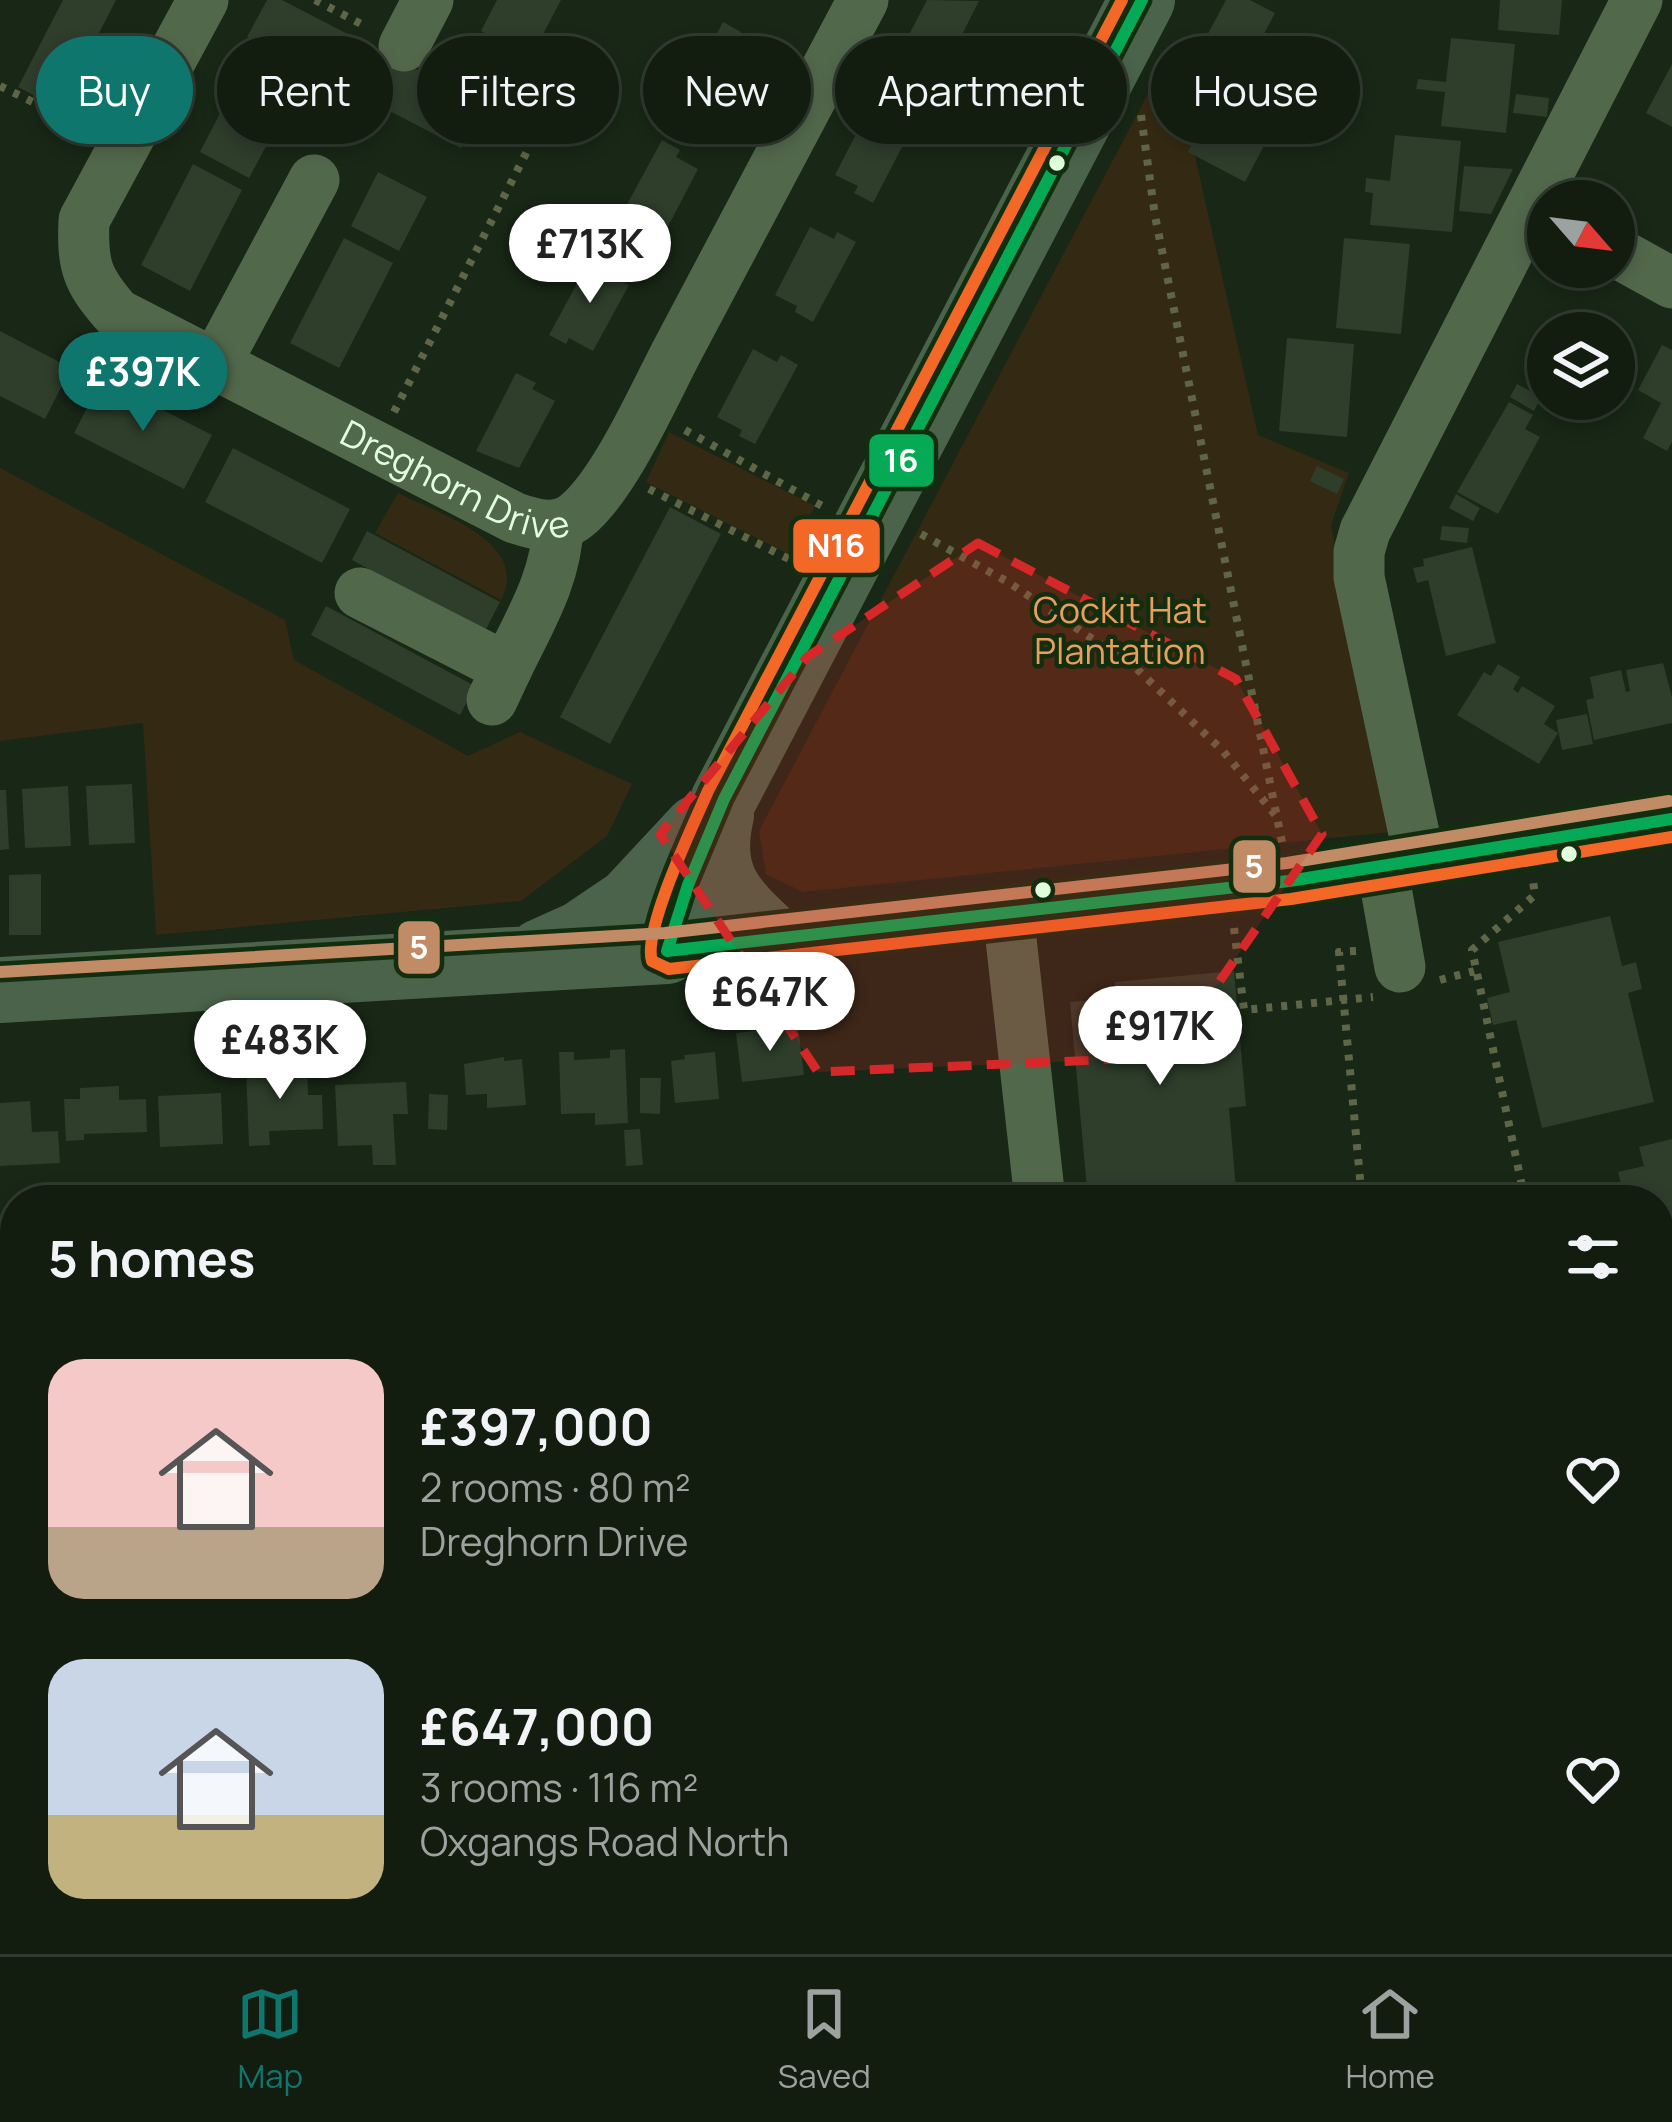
<!DOCTYPE html>
<html lang="en">
<head>
<meta charset="utf-8">
<style>
	body { margin:0; font-family:Manrope,sans-serif; background:#1f2a1e; color:#f1f3f6; height:100vh; display:flex; flex-direction:column; font-size:45px; white-space:nowrap }
	* { box-sizing:border-box; margin:0 }
	p { font-size:39px; color:#9ca29f }
	.icon { flex:none; width:66px; height:66px; fill:none; stroke:currentColor; stroke-width:2; stroke-linecap:round; stroke-linejoin:round }
	.map { position:relative; flex:1; overflow:hidden }
	.panel { position:absolute; left:0px; top:1185px; width:1674px; height:771px; display:flex; flex-direction:column; background:#121d10; border-radius:48px 48px 0 0; box-shadow:0 6px 18px #0003,0 0 0 3px #313b30 }
	.panel>* { flex:none }
	.top-card { position:absolute; left:36px; top:36px; width:1602px; height:108px; display:flex; gap:24px }
	.needle { width:78px; rotate:118deg }
	.tools { position:absolute; left:1527px; top:180px; display:grid; gap:24px }
	.tools a { display:grid; place-items:center; width:108px; height:108px; border-radius:50%; background:#121d10; box-shadow:0 6px 18px #0003,0 0 0 3px #313b30; font-size:60px }
	.price { position:absolute; translate:-50% -102px; padding:0 27px; border-radius:42px; background:#fff; color:#222; font-size:39px; line-height:78px; filter:drop-shadow(0 3px 6px #0008) }
	.price::after { content:''; position:absolute; left:50%; top:72px; width:36px; height:27px; margin-left:-18px; background:inherit; clip-path:polygon(0 0,100% 0,50% 100%) }
	.price.active { background:#0f766e; color:#fff }
	ul { padding:0; list-style:none }
	li { display:flex; align-items:center; gap:36px; height:300px; padding:0 48px }
	li span { display:grid; place-items:center; flex:none; width:336px; height:240px; border-radius:36px; color:#555 }
	li>.icon { margin-inline-start:auto }
	span .icon { width:144px; height:144px; fill:#fffc; stroke-width:1 }
	li b { font-size:51px }
	h2 { display:flex; justify-content:space-between; align-items:center; height:144px; padding:0 48px; font-size:51px }
	.pill { padding:0 42px; border-radius:54px; background:#121d10; box-shadow:0 6px 18px #0003,0 0 0 3px #313b30; font-size:42px; line-height:108px }
	.pill.active { background:#0f766e; color:#fff }
	.tab-bar { display:flex; justify-content:space-around; align-items:center; height:168px; border-top:3px solid #313b30; background:#121d10; font-size:33px; color:#9ca29f }
	.tab-bar a { display:grid; justify-items:center; gap:6px }
	.tab-bar .active { color:#0f766e }
	.map>svg:first-child { display:block }
</style>
</head>
<body>
<div class="map">
<svg width="1672" height="1954" viewBox="0 0 1672 1954">
	<rect width="100%" height="100%" fill="#182716"/>
	<path fill="#342a13" d="M1171,50L1258,435L1349,473L1331,525L1391,832L803,892L766,874L759,831Z
		M669,432L815,506L790,555L646,482Z
		M0,468L285,620L294,660L468,756L520,732L632,784L607,836L521,901L156,935L143,723L0,741Z
		M398,493C437,513 532,542 501,600L375,533Z
		M15,1248V1345L0,1346V1249Z
		M82,1941H166L160,1954H76Z
		M1210,1941H1425L1420,1954H1210L1206,1949Z"/>
	<path fill="#2e3e2b" d="M63,0H116L60,109L18,87Z
		M267,0H282L483,104L461,148L247,37Z
		M497,0H561L531,57L481,31Z
		M927,0L979,1L938,82L919,73L923,66L899,54Z
		M1226,0H1250L1275,13L1248,64L1204,41Z
		M1500,0H1562L1559,35L1498,30Z
		M723,22L741,32L737,39L760,51L726,114L704,103L700,111L681,101Z
		M1451,38L1515,44L1506,133L1441,126L1445,92L1416,89L1418,79L1446,82Z
		M1672,64V127L1646,113Z
		M1243,75L1289,98L1245,182L1188,152L1210,110L1221,116Z
		M230,94L280,120L249,178L200,152Z
		M1516,94L1549,98L1547,117L1513,113Z
		M870,107L894,119L897,112L915,122L873,203L854,193L858,186L835,175Z
		M1395,135L1461,141L1452,232L1370,225L1373,193L1365,192L1366,178L1390,181Z
		M662,140L680,150L676,157L698,169L663,236L640,223L637,229L619,219Z
		M193,164L242,190L190,291L141,265Z
		M1464,166L1513,169L1491,214L1459,211Z
		M378,172L427,197L399,251L351,226Z
		M810,227L834,239L837,232L856,242L813,322L795,312L797,306L775,295Z
		M344,238L393,263L339,368L290,343Z
		M1344,238L1410,244L1401,334L1336,328Z
		M592,256L609,265L605,272L629,285L593,351L569,338L566,344L549,335Z
		M1612,319L1627,367L1614,371V333L1572,332Z
		M0,331L71,368L45,419L0,396Z
		M1287,338L1354,344L1347,437L1279,431Z
		M1548,339V392L1543,393L1528,345Z
		M1662,345L1672,350V442L1667,451L1643,438L1661,403L1638,390Z
		M753,349L777,362L781,355L798,365L755,444L739,436L742,430L717,417Z
		M516,373L536,383L532,389L555,401L519,468L476,451Z
		M102,379L212,435L184,489L74,433Z
		M1517,384L1541,397L1534,411L1510,397Z
		M1509,402L1533,415L1525,429L1540,437L1498,514L1457,492Z
		M233,448L350,509L322,563L205,502Z
		M1317,466L1344,479L1337,494L1310,481Z
		M1456,494L1480,508L1473,521L1449,508Z
		M670,507L721,534L610,744L560,717Z
		M1442,526L1469,528L1467,543L1440,540Z
		M367,531L500,602L485,631L352,560Z
		M1472,547L1496,643L1446,656L1428,580L1417,583L1413,568L1424,566L1423,559Z
		M326,606L475,686L460,715L311,635Z
		M1663,663L1672,697V723L1594,740L1586,700L1594,698L1590,677L1621,670L1626,692L1630,691L1626,670Z
		M1498,664L1520,677L1513,689L1518,693L1522,686L1555,706L1544,724L1558,733L1539,764L1457,715L1484,672L1491,676Z
		M1587,714L1593,744L1562,750L1556,720Z
		M132,784L135,843L89,845L86,786Z
		M68,786L71,846L25,848L22,789Z
		M0,790H6L9,849L0,850Z
		M41,874V935H9V875Z
		M1610,916L1622,966L1636,962L1642,989L1628,993L1654,1102L1542,1128L1516,1020L1493,1025L1487,998L1510,992L1498,942Z
		M1234,971L1246,1106L1229,1108L1237,1200H1088L1070,1002L1116,998L1115,982Z
		M798,1026L804,1075L742,1082L736,1033Z
		M625,1049L628,1123L595,1125V1113L561,1114L559,1052H574V1060L610,1058V1050Z
		M715,1052L719,1099L675,1103L671,1061L685,1059L684,1055Z
		M504,1057V1061L522,1059L526,1105L487,1108V1094L466,1095L464,1064Z
		M307,1064L308,1095H322L323,1129L269,1131L270,1145L249,1146L246,1067Z
		M640,1078H661L660,1114L640,1113Z
		M406,1082L408,1114H393L396,1165H373L372,1145L338,1146L335,1085Z
		M119,1086V1100L146,1099L147,1132L84,1134V1140L66,1141L64,1099H80V1088Z
		M221,1093L223,1144L160,1147L158,1096Z
		M429,1094L448,1095L447,1130L428,1129Z
		M30,1101L32,1132L58,1131L60,1163L0,1166V1103Z
		M640,1129L643,1165L626,1166L624,1130Z
		M1672,1139V1270L1668,1271L1664,1254L1659,1256V1200H1625L1618,1172L1644,1166L1639,1147Z
		M0,1359H15V1403H0Z
		M1671,1514H1672V1662L1659,1658V1550Z
		M15,1808V1917L0,1952V1843Z
		M417,1941H459L457,1954H415Z
		M832,1941H915L898,1954H891L883,1944L871,1954H831L838,1949Z
		M1488,1941H1511L1543,1954H1483Z
		M961,1942L1095,1941L1100,1943L1096,1954H996Z"/>
	<g fill="none" stroke-linecap="round" stroke-linejoin="round">
		<path stroke="#5f6646" stroke-width="8" stroke-dasharray="6 9" stroke-linecap="butt" d="M315,0L367,27
			M0,86L86,128
			M1141,115L1155,216L1282,842
			M394,412L544,118L439,64
			M685,430L824,507
			M649,489L791,560
			M921,534L1008,582L1137,669L1223,751L1277,817
			M1234,928L1244,1010L1373,997
			M1356,951L1339,952L1362,1200
			M1440,980L1474,971
			M1525,1200L1472,950L1535,895L1533,881
			M1672,1665L1664,1663L1663,1667L1672,1670
			M0,1774L15,1781
			M1367,1954L1376,1941"/>
		<g stroke="#52684b" stroke-width="51">
			<path id="s1" d="M203,0L84,220C82,266 87,280 117,314L515,518C536,525 557,531 576,516C614,486 654,395 677,351C739,234 801,117 863,0"/>
			<path d="M404,46L428,0"/>
			<path d="M1614,251L1672,283"/>
			<path d="M216,363L314,180"/>
			<path d="M360,593L507,668L492,700"/>
			<path d="M507,668C529,622 557,577 558,525"/>
			<path d="M1420,861L1359,577V552L1365,531L1637,0"/>
			<path d="M1382,866L1400,967"/>
			<path d="M1008,912L1040,1200"/>
			<path d="M667,951L1289,881L1672,819"/>
			<path d="M1659,1339L1672,1336"/>
			<path d="M1659,1439L1663,1425"/>
			<path d="M0,1457H15"/>
			<path d="M0,1722L15,1696"/>
			<path d="M1659,1755L1672,1762"/>
			<path d="M1659,1916L1672,1876"/>
			<path d="M577,1941L656,1954"/>
			<path d="M1181,1941L1188,1954"/>
			<path d="M197,1954L202,1941"/>
			<path d="M520,1954L523,1941"/>
			<path d="M687,1954L727,1941"/>
		</g>
		<path stroke="#4a634a" stroke-width="66" d="M721,815C707,875 730,899 773,938
			M540,952L580,934L629,901L697,828
			M0,990L667,951L688,885L724,799L1142,0"/>
		<defs>
			<path id="bus-1" d="M1142,0L724,799L688,885L667,951L1289,881L1672,819"/>
			<path id="bus-2" d="M1122,0L708,791C694,823 642,932 652,961L669,969L1291,899L1672,837"/>
			<path id="bus-3" d="M0,972L665,933L1287,863L1669,801"/>
		</defs>
		<use href="#bus-1" stroke="#132e0f" stroke-width="21"/>
		<use href="#bus-2" stroke="#132e0f" stroke-width="21"/>
		<use href="#bus-3" stroke="#132e0f" stroke-width="21"/>
		<use href="#bus-1" stroke="#06aa56" stroke-width="12"/>
		<use href="#bus-2" stroke="#f36827" stroke-width="12"/>
		<use href="#bus-3" stroke="#c18c65" stroke-width="12"/>
	</g>
	<path fill="#d62828" fill-opacity="0.2" stroke="#d62828" stroke-width="9" stroke-dasharray="24 15" stroke-linejoin="round" d="M978,543L1236,679L1322,834L1167,1057L818,1072L660,834L807,657Z"/>
	<g fill="#e2ffdc" stroke="#132e0f" stroke-width="4.5">
		<circle cx="1057" cy="163" r="10"/>
		<circle cx="1569" cy="854" r="10"/>
		<circle cx="1043" cy="890" r="10"/>
	</g>
	<g text-anchor="middle" stroke-width="9" stroke-linejoin="round" paint-order="stroke">
		<g font-size="36" fill="#e2ffdc" stroke="#132e0f">
			<text dy="13" stroke="none"><textPath href="#s1" startOffset="732">Dreghorn Drive</textPath></text>
		</g>
		<g font-size="36" fill="#ea9d5d" stroke="#132e0f">
			<text x="1120" y="623">Cockit Hat<tspan x="1120" dy="41">Plantation</tspan></text>
		</g>
	</g>
	<g stroke="#132e0f" stroke-width="4.5">
		<rect x="867" y="432" width="69" height="57" rx="12" fill="#06aa56"/>
		<rect x="791" y="517" width="91" height="58" rx="12" fill="#f36827"/>
		<rect x="1231" y="838" width="47" height="57" rx="12" fill="#c18c65"/>
		<rect x="396" y="919" width="46" height="57" rx="12" fill="#c18c65"/>
	</g>
	<g font-size="33" text-anchor="middle" font-weight="bold" fill="#fff">
		<text x="901" y="472">16</text>
		<text x="836" y="557">N16</text>
		<text x="1254" y="878">5</text>
		<text x="419" y="959">5</text>
	</g>
</svg>
<div class="tools">
<a><svg class="needle" viewBox="-14 -14 28 28"><path d="M0-13l5 13h-10z" fill="#e53935"/><path d="M0 13l5-13h-10z" fill="#9ca29f"/></svg></a>
<a><svg class="icon" aria-label="layers" viewBox="0 0 24 24"><path d="M12 4l9 5-9 5-9-5zM3 14l9 5 9-5"/></svg></a>
</div>
<b class="price" style="left:590px;top:306px">£713K</b>
<b class="price active" style="left:143px;top:434px">£397K</b>
<b class="price" style="left:770px;top:1054px">£647K</b>
<b class="price" style="left:1160px;top:1088px">£917K</b>
<b class="price" style="left:280px;top:1102px">£483K</b>
<div class="top-card">
<a class="pill active">Buy</a>
<a class="pill">Rent</a>
<a class="pill">Filters</a>
<a class="pill">New</a>
<a class="pill">Apartment</a>
<a class="pill">House</a>
</div>
<section class="panel">
<h2>5 homes<svg class="icon" aria-label="filters" viewBox="0 0 24 24"><path d="M4 7h16M4 17h16"/><circle cx="9" cy="7" r="2"/><circle cx="15" cy="17" r="2"/></svg></h2>
<ul>
<li><span style="background:linear-gradient(#f6c9c9 70%,#b9a48a 0)"><svg class="icon" aria-label="home" viewBox="0 0 24 24"><path d="M3 11l9-7 9 7M6 9v11h12V9"/></svg></span><div><b>£397,000</b><p>2 rooms · 80 m²</p><p>Dreghorn Drive</p></div><svg class="icon" aria-label="heart" viewBox="0 0 24 24"><path d="M12 20l-8-8c-3-5 5-10 8-4 3-6 11-1 8 4z"/></svg></li>
<li><span style="background:linear-gradient(#c9d6e8 65%,#c2b280 0)"><svg class="icon" aria-label="home" viewBox="0 0 24 24"><path d="M3 11l9-7 9 7M6 9v11h12V9"/></svg></span><div><b>£647,000</b><p>3 rooms · 116 m²</p><p>Oxgangs Road North</p></div><svg class="icon" aria-label="heart" viewBox="0 0 24 24"><path d="M12 20l-8-8c-3-5 5-10 8-4 3-6 11-1 8 4z"/></svg></li>
</ul>
</section>
</div>
<nav class="tab-bar">
<a class="active"><svg class="icon" aria-label="map" viewBox="0 0 24 24"><path d="M3 6l6-2 6 2 6-2v14l-6 2-6-2-6 2zM9 4v14M15 6v14"/></svg>Map</a>
<a><svg class="icon" aria-label="saved" viewBox="0 0 24 24"><path d="M7 4h10v16l-5-4-5 4z"/></svg>Saved</a>
<a><svg class="icon" aria-label="home" viewBox="0 0 24 24"><path d="M3 11l9-7 9 7M6 9v11h12V9"/></svg>Home</a>
</nav>
</body>
</html>
